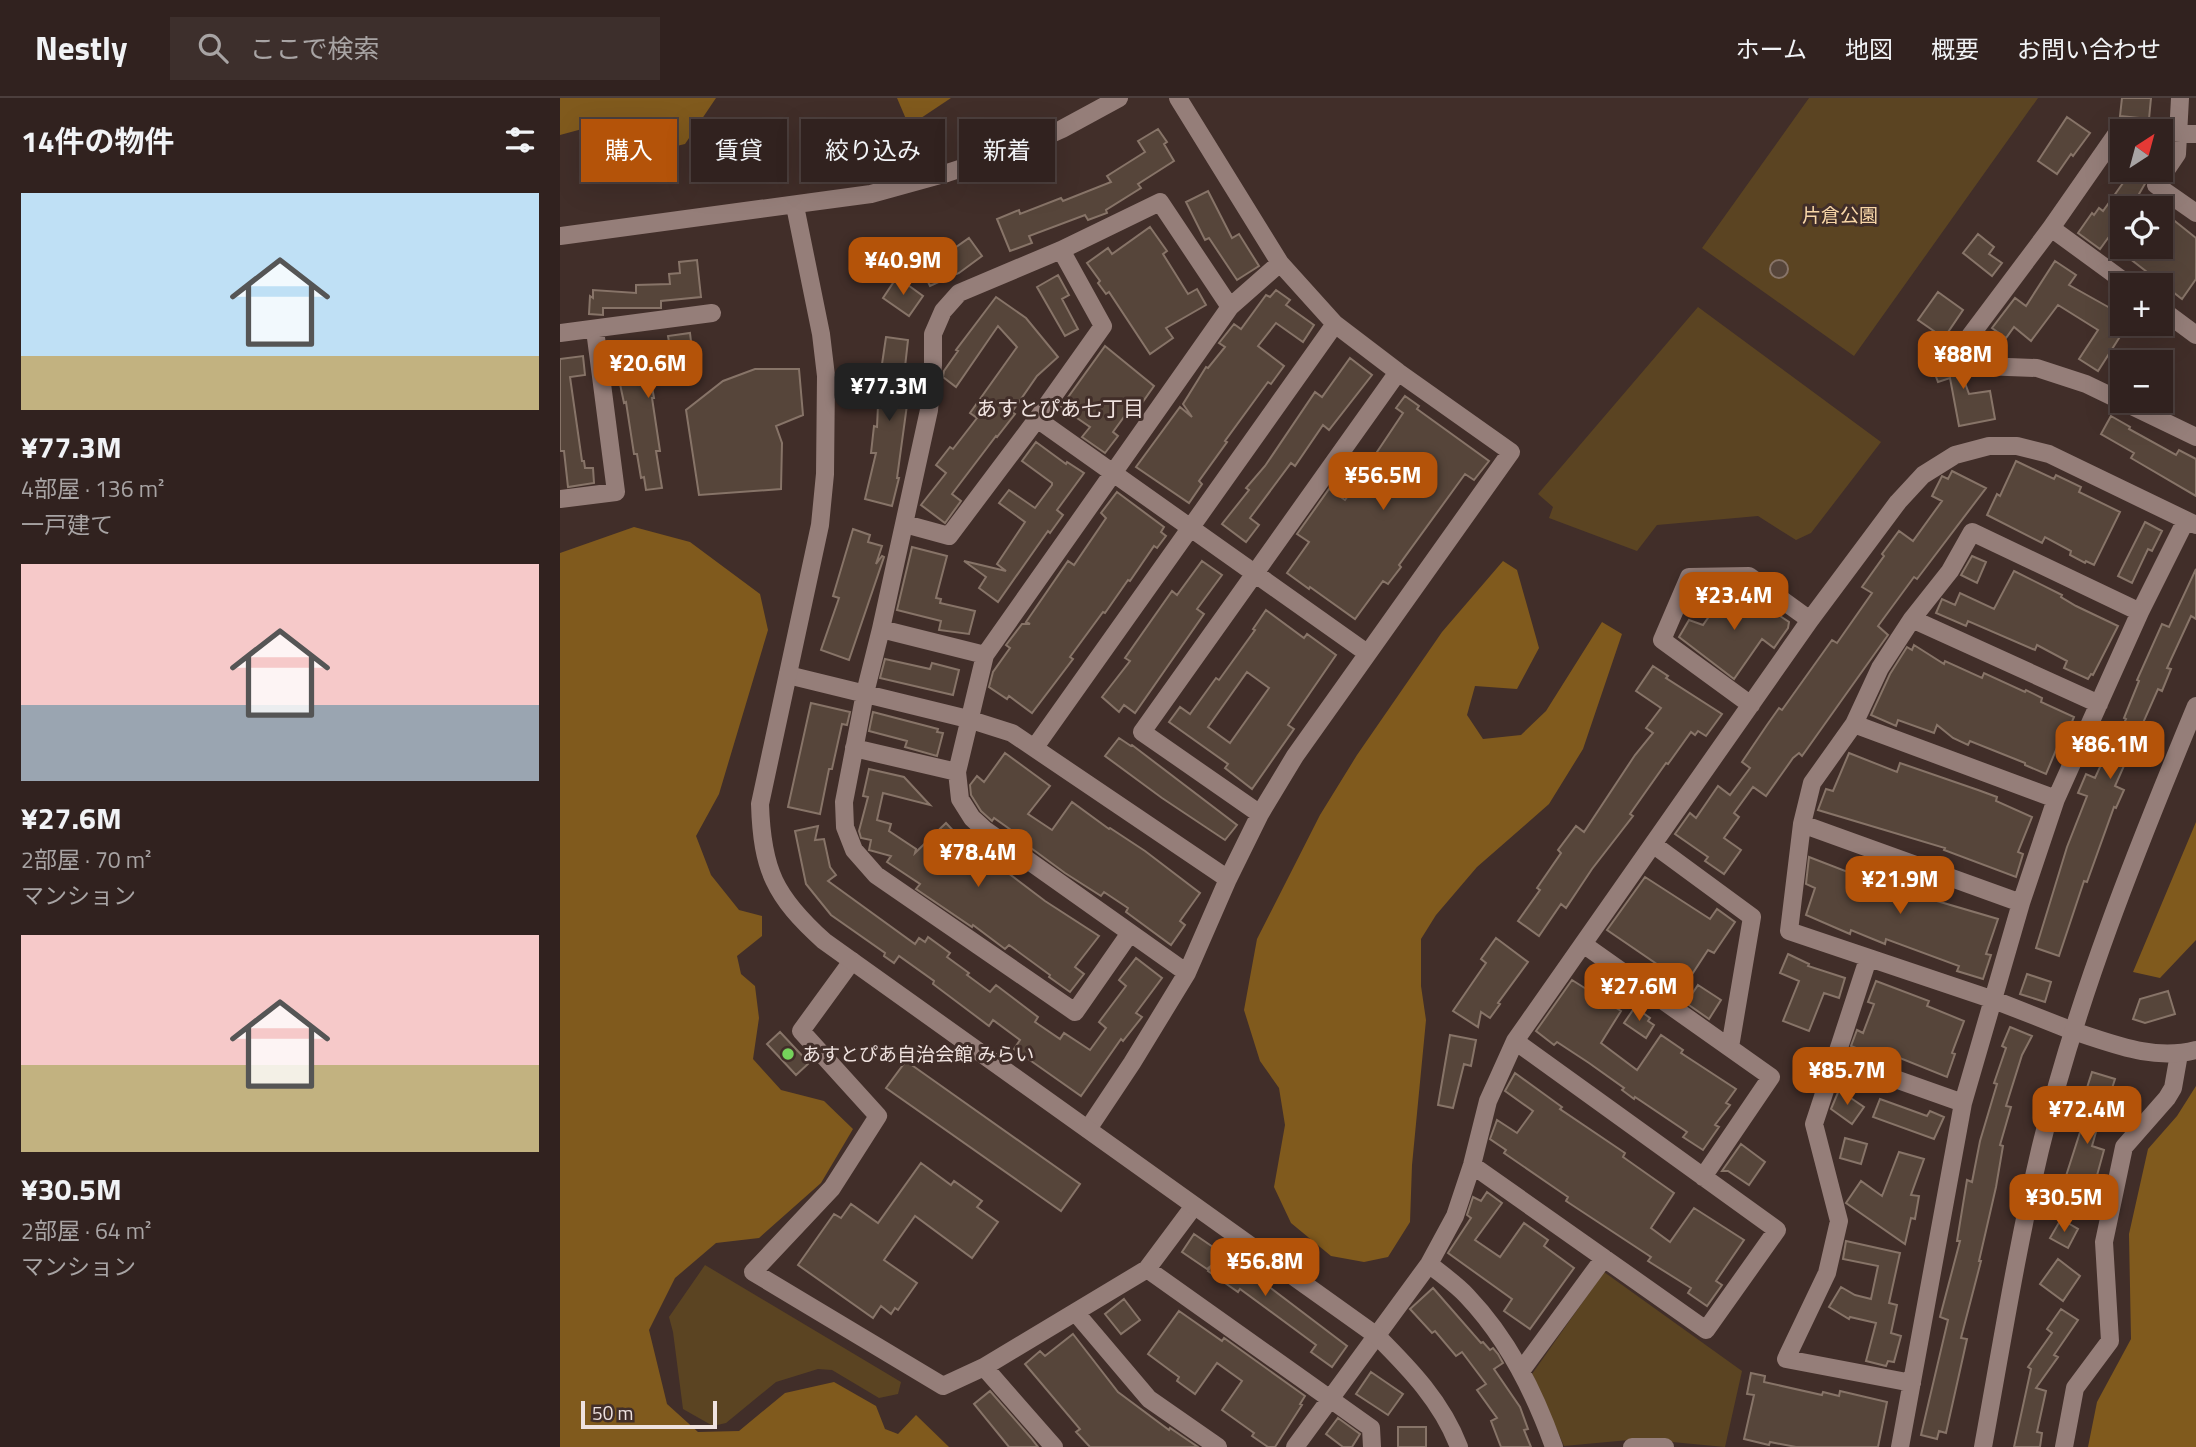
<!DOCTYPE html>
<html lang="ja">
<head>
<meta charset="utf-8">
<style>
	body { margin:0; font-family:"Titillium Web","Noto Sans JP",sans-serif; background:#3d2f2c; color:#f1f3f6; height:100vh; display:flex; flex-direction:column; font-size:26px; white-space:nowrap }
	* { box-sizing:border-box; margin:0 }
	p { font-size:23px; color:#a8a4a4 }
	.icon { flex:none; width:38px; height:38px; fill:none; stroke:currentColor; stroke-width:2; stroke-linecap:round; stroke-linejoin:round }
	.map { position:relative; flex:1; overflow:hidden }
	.panel { display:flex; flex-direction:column; background:#31221f; width:560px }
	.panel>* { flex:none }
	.hud { position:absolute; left:21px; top:21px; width:665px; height:63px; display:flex; gap:14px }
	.needle { width:46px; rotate:36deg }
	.controls { position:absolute; left:1550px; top:21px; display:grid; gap:14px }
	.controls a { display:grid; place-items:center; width:63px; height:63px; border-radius:0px; background:#31221f; box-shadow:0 7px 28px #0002,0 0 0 2px #4c3f3d; font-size:35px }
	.scale { position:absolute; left:21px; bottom:18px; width:136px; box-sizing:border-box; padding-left:7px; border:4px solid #efe2df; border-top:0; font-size:19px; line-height:24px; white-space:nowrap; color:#efe2df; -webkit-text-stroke:5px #412e29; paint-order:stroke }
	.price { position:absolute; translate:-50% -60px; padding:0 16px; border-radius:14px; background:#b45309; color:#fff; font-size:23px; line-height:46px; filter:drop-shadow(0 2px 4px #0008) }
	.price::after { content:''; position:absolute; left:50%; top:42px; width:21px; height:16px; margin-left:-10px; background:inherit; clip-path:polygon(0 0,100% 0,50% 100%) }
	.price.current { background:#222; color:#fff }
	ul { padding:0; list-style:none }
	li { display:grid; align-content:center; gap:14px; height:371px; padding:0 21px }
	li span { display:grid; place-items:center; height:217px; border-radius:0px; color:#555 }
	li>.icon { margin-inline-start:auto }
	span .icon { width:126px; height:126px; fill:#fffc; stroke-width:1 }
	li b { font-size:30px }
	h2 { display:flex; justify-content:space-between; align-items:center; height:84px; padding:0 21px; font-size:30px }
	.chip { padding:0 24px; border-radius:0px; background:#31221f; box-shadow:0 7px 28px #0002,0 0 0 2px #4c3f3d; font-size:24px; line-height:63px }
	.chip.current { background:#b45309; color:#fff }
	header { display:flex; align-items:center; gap:42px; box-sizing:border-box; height:98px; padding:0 35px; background:#31221f; border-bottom:2px solid #4c3f3d }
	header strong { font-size:33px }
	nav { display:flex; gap:38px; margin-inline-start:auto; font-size:24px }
	.search { width:490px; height:63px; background:#3d2f2c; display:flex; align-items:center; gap:18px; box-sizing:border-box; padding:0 24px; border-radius:0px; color:#a8a4a4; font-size:26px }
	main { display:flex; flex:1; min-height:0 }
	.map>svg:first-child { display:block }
</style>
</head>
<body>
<header>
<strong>Nestly</strong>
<div class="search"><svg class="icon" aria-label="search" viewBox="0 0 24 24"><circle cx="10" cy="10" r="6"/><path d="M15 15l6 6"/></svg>ここで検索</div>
<nav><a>ホーム</a><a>地図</a><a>概要</a><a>お問い合わせ</a></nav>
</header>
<main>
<section class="panel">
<h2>14件の物件<svg class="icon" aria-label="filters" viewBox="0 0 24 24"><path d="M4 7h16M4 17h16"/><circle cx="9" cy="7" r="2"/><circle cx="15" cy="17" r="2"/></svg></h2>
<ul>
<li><span style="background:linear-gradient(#bfe0f5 75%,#c2b280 0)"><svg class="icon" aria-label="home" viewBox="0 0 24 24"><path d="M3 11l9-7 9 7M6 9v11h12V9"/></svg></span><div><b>¥77.3M</b><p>4部屋 · 136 m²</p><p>一戸建て</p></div></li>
<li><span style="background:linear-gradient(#f6c9c9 65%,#9aa5b1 0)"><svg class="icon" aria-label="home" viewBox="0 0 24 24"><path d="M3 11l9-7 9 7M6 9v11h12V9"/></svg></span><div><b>¥27.6M</b><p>2部屋 · 70 m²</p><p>マンション</p></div></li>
<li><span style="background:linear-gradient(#f6c9c9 60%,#c2b280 0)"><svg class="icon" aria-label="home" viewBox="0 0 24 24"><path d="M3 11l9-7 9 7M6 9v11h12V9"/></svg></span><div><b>¥30.5M</b><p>2部屋 · 64 m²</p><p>マンション</p></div></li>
</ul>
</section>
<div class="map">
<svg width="1636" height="1349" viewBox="0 0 1636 1349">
	<rect width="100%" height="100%" fill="#412e29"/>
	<path fill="#5b4422" d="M1249,0H1478L1294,258L1142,150Z
		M1138,209L1321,344L1251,435L1236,442L1198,418L1097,427L1077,453L989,420L993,409L978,396Z
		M145,1167L341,1284L338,1296L319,1300L272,1272L258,1271L216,1284L166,1325L153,1328L123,1311L113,1234L109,1219Z
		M1044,1174L1182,1273L1165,1349L1080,1341L1004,1348L972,1276Z"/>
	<path fill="#805a1d" d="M0,0H156L125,46L100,52L48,24L0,37Z
		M337,0H391L349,28Z
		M74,429L130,444L200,496L208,532L159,696L136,738L151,777L179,812L202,818V838L177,858L181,876L195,888L199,920L193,961L221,992L264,1003L293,1031L261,1085L199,1140L156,1145L115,1180L89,1232L107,1306L138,1334L179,1333L225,1295L274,1284L316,1308L325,1331L338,1336L356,1317L389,1349H0V455Z
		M943,463L957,472L979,550L957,591L915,588L907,617L923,641L961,637L986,613L1042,524L1062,536L1023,651L989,706L917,769L876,817L861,841V888L866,922L852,1067L850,1124L828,1159L804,1164L771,1158L731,1125L714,1089L725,1027L719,990L700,963L684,912L697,841L760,717L797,657L882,534Z
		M1636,724V842L1600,880L1573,874Z
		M1636,988V1349H1528L1537,1304L1571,1241L1569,1136L1588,1051L1617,1018Z"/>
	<path fill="#56453a" stroke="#877468" stroke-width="2" fill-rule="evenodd" d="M1562,0H1591L1589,21L1560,18Z
		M1507,19L1530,35L1513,58L1511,56L1497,76L1478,63Z
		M598,31L607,44L604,46L614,63L578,86L581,90L546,112L547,115L528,122L525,117L469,138L472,145L450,153L437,121L459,112L460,116L501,100L503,103L551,84L547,78L585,54L578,43Z
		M1565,72H1593L1579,96L1598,110H1563V150L1548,140L1540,151L1518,135L1532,115L1534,117L1539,110L1543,113L1563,85L1558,81Z
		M648,93L672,140L679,136L699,168L677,182L649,140L645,142L626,104Z
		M1601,112L1636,140V181L1622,201L1569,160L1577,149H1601Z
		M590,129L607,153L603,156L628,196L637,191L646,207L606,230L613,240L590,256L549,194L546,196L538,185L540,183L527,165L548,150L552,156Z
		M1418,136L1434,149L1429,156L1442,165L1432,178L1403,155Z
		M409,140L422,158L399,175L370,188L357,162L378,151L382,159Z
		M1210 171a9 9 0 1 1 18 0a9 9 0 1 1-18 0Z
		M137,162L141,199L101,203V210H43V217L29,216L30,198L33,200V192L76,195V187L110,186L109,176L120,175L119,164Z
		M1495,163L1516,177L1509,187L1550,210L1563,219V226H1568L1538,273L1519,261L1538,232L1498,207L1471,243L1454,229L1446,240L1432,230L1455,200L1466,208Z
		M498,177L509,197L502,201L518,231L505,238L477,189Z
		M337,179L363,198L349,218L323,200Z
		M716,192L730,202L726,207L754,227L743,244L716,225L698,248L724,268L711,286L708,284L665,343L667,344L639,383L642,386L629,405L576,369L620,309L632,319L623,306L646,269L648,270L665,249L659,245L674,226L681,231L706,197L710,199Z
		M1378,194L1403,212L1384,240L1358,222Z
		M436,199L466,220L498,259L477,278L452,314L455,316L437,339L436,338L392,396L401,403L385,425L361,407L386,375L376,367L390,349L393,351L417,320L410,315L457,249L438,228L396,289L383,279L384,273L398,253L396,252Z
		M130,235L133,260L88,265L94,300H92L100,353H96L102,390L86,392L84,379L81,380L77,356H74L66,304L64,305L60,286L67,284L63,249L109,244L108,238Z
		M326,239L348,242L343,287L348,288L347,307L337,380H339L332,408L305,401L316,355H311L314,328L317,329L319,286Z
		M545,248L594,288L582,305L577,301L553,334L558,338L545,355L522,339L530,329L501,309Z
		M1393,252L1409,296L1430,293L1435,321L1399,328L1390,280L1378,284L1369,260Z
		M23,258L25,277L10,279L22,363H24L25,370H33L34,385L8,389L4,353H0V261Z
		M790,260L812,277L769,332L763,327L735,368L731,365L690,420L699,427L686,444L662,426L689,392L686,390L705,368L755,294L762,299Z
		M195,271H239L243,317L216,328L222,345L221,391L139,397L126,312L163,283Z
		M845,298L859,308L857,311L929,363L914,382L905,376L839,467L841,469L828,486L823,483L795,521L750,489L749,491L727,475L749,444L737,436L769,391L785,402L794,390L799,393L818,368L811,363L843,315L836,310Z
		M1551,318L1570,329L1569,331L1616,357L1619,352L1636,361V398L1571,360L1574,355L1541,336Z
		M476,344L506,366L507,364L524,375L497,412L503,417L490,435L488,433L438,504L419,490L426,479L404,463L446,473L437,466L465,424L439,405L449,392L475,410L492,387V385L462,363Z
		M1456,363L1494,381L1496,377L1521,389L1519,394L1560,414L1534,467L1526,463L1525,465L1510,457L1511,453L1485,439L1482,445L1427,417L1437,396L1440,398Z
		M1392,373L1426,390L1357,481L1354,479L1318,528L1328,537L1242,658L1239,655L1233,660L1206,698L1193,689L1174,715L1179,719L1164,740L1181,752L1164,776L1145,763L1148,759L1115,736L1130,715L1136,720L1158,688L1170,697L1190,670L1182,664L1207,627L1219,610L1222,612L1272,542L1277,545L1312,495L1302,489L1324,458L1322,456L1339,433L1353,443L1382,403L1372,398L1382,378L1388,381Z
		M557,394L604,429L601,434L606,438L597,450L594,448L570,483L568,482L545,515L543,514L510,559L513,561L472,615L449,598L447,601L429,589L433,574L450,550L446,547L462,526H470L466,524L508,463L514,467L546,420L541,415Z
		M1585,424L1602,433L1592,453L1588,451L1572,485L1558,478Z
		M293,431L310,437L308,444L322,448L316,466L322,458L324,459L289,562L261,552L279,500L273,498Z
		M352,449L387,458L376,500L381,501L380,505L415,513L409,536L379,532L381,523L337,512Z
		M1412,458L1426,464L1417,485L1401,477Z
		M642,463L662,477L637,511L644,516L575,615L564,607L559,614L542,599L570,563L565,560L612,493L617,497Z
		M1636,471V521L1631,518L1607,570L1611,571L1602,593L1598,591L1555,688L1564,692L1556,710L1554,709L1527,784L1524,783L1499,858L1476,850L1507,749L1527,698L1518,695L1526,676L1535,680L1550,647L1553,649L1566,621L1564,620L1579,583L1577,582L1602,526L1609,529Z
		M1454,473L1502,497L1501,499L1516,508L1558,528L1533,577L1531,576L1528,581L1504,570L1507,563L1477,547L1475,552L1408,523L1406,528L1376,515L1382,501L1395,507L1400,495L1434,511Z
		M1175,491L1206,513L1208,510L1229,524L1228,530L1214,550L1202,541L1174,581L1119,539L1129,522L1143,527L1166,494L1172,499Z
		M706,512L744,540L747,536L776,557L728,627L734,631L692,691L665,670L668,666L609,624L620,609L630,616L656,580L659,582L695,532L693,531ZM687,574L709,590L670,645L648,629Z
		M1354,547L1384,566L1385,563L1422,580L1424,575L1465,594L1466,592L1482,600L1481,604L1514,619L1505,641L1501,640L1486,676L1465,667V665L1410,643L1408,647L1393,640L1377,627L1374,635L1338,622L1336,628L1311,617L1330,576L1347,549L1352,552Z
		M325,561L370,571L372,565L399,572L393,597L320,580Z
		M1093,568L1108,578L1106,580L1162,616L1146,638L1138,633L1135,637L1131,634L1108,666L1106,665L1070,716L1073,718L1032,771L1006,810L1001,806L979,838L958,823L980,792L977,790L1001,755L998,752L1016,728L1024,734L1075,657L1093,635L1086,630L1101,610L1076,593Z
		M251,605L290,614L287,627L282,626L272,671H269L260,716L228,709Z
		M313,614L378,631L377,634L383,635L377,658L345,649L347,643L309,633Z
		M559,640L571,648L572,647L677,727L665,742L602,700L545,658Z
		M445,655L490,688L468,716L492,732L512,704L549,731L550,730L585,753L640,795L620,823L625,827L611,847L566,814L568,810L544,794L541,798L505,775L456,739L458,737L434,720L432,723L421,713L411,697L410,687L417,678L424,684Z
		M1289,655L1337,674L1340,665L1418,692L1437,699L1436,703L1472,719L1458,754L1463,756L1456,779L1384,752L1385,750L1258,712L1266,691L1273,693Z
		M309,671L344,679L370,707L323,695L317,722L331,726L329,733L356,751L355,755L386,725L416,757L419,753L485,803L539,838L515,869L524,876L510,894L489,879L490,877L449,847L445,851L413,827L412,829L356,791L360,786L327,764L331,758L309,752L311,742L301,740L299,733L308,699L303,698Z
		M258,728L255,742L264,741L270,769L276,777L268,783L355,846L359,840L365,844L368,839L390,855L387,859L409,875L407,877L430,894L436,887L478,919L475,924L500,941L504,935L530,952L546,930L539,924L566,888L559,882L576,860L602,880L576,915L582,919L563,943L561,941L521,998L454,951L460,942L433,922L429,928L373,886L374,883L339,858L334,865L324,858L325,855L271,817L246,786L235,733Z
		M1249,759L1298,778L1301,767L1321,773L1319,777L1362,792L1360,798L1438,821L1426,856L1431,857L1423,881L1397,873L1399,868L1326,841L1325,846L1291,832L1290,836L1246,817L1255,790L1246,786Z
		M1085,779L1150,821L1157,811L1175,824L1154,855L1148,852L1123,890L1101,875L1104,871L1047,832Z
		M936,840L968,864L938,905L940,906L930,920L921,914L918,929L893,913L926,865L921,861Z
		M1228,856L1249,866L1248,868L1285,880L1279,900L1264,895L1249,933L1223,923L1239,883L1220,875Z
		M1467,876L1491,884L1485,904L1460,896Z
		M1012,882L1061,913L1041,945L1077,972L1101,937L1123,952L1121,955L1176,991L1166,1005L1170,1007L1155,1027L1159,1029L1143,1052L1123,1039L1127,1034L1075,999L1074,1001L1062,992L1064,990L1029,965L997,944L994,947L976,933Z
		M1316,883L1369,903L1367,908L1404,923L1392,955L1395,956L1387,979L1320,952L1318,956L1309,952L1308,955L1291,948L1297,932L1303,935L1314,906L1308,904Z
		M1138,887L1161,902L1149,921L1126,905Z
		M1608,893L1615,916L1585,925L1573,921L1580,901Z
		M1075,909L1090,920L1088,923L1094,927L1086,940L1064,925Z
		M1450,929L1472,938L1462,957L1446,1008L1451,1009L1440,1047L1443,1048L1436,1089L1419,1163H1421L1401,1240L1407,1241L1386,1335L1379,1333L1377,1341L1361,1337L1388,1222L1380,1219L1400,1143H1397L1407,1082L1412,1084L1420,1043L1437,986L1434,985L1446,950L1442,948Z
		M220,934L249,965L236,977L207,946Z
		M890,937L916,942L911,968L904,966L893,1010L878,1007Z
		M346,963L520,1086L501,1113L326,990Z
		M1532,974L1555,981L1548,1003L1545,1002L1532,1048L1544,1052L1528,1110L1498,1103L1522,1028H1520L1529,997L1525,996Z
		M955,975L1002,1009L1000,1011L1065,1055L1063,1059L1114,1095L1091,1130L1110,1144L1134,1110L1184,1142L1156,1183L1162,1187L1147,1208L1128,1195L1131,1190L1088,1163L1091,1159L1006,1103L1008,1099L944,1055L946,1052L930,1041L937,1022L957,1035L973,1013L945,993Z
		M1279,992L1304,1009L1292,1026L1271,1011Z
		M1320,1001L1367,1018L1370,1013L1384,1019L1374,1041L1313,1019Z
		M1285,1040L1307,1046L1301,1066L1280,1060Z
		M1181,1046L1205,1064L1189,1087L1168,1073H1162Z
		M1339,1054L1364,1061L1351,1097L1359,1098L1355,1121L1351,1120L1345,1146L1286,1105L1301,1083L1322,1098Z
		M361,1065L391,1087L394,1083L422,1103L417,1109L438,1124L412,1160L355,1118L324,1162L357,1185L338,1212L335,1210L331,1216L321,1208L313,1220L238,1167L274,1116L281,1120L291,1106L318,1125Z
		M927,1094L942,1105L915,1142L940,1159L964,1125L988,1142L984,1148L1014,1170L970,1231L944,1213L952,1201L888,1155L911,1120L907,1117L913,1099L921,1103Z
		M1501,1121L1518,1131L1508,1150L1490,1140Z
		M634,1136L691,1175L787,1248L772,1269L751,1254L756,1247L680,1191L678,1194L648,1173L652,1167L647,1171L622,1154Z
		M1286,1143L1340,1155L1329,1205L1337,1207L1331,1235L1341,1238L1334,1264L1328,1263L1326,1268L1306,1263L1316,1225L1290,1219L1289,1221L1269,1209L1281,1189L1295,1197L1311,1201L1318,1168L1283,1161Z
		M1498,1161L1520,1178L1503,1203L1480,1186Z
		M873,1190L921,1245L923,1244L930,1252L933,1250L938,1256L943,1265L934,1271L960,1309L968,1331L964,1332L971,1349H941L931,1323L937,1320L917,1292L926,1286L902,1254L896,1258L875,1233L872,1235L850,1211Z
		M564,1201L580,1222L561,1236L545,1216Z
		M1501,1211L1518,1222L1494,1257L1498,1259L1476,1290L1486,1293L1477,1334L1482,1335L1480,1349H1454L1471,1271L1468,1269L1492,1235L1487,1231Z
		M619,1213L662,1243L664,1240L745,1298L740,1306L742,1307L715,1349H708L692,1338L694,1335L662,1312L682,1283L657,1265L635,1296L617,1283L619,1279L588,1256Z
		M513,1236L558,1294L609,1332L610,1330L638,1349H530L516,1334L520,1331L465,1266L480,1253L485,1258Z
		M811,1274L843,1296L828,1317L796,1296Z
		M1191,1275L1205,1278L1204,1284L1262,1297L1263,1294L1279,1298L1280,1293L1327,1304L1318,1349H1236L1210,1344L1209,1347L1184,1341L1194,1297L1187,1296Z
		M430,1293L471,1340L478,1349H449L414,1306Z
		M778,1320L800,1336L792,1349H783L766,1336Z
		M838,1329H866V1349H838Z"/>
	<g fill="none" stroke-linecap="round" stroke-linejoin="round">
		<path stroke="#957e79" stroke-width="18" d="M1620,0L1617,56L1596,87L1636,115
			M1636,36L1560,31L1491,130L1410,238L1422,268L1477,270L1526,286L1636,339
			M1491,130L1569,187
			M1601,211L1636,237
			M0,235L152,215
			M477,321L807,555
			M0,401L56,394L35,232
			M345,426L389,438L477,321L543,228L501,152
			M1352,521L1539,606
			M321,531L305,595L284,704L285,729L294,752L316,777L515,914L570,835
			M425,557L321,531L369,312L373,267V236L383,213L399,195L501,152L600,104L670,209
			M228,577L408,621L452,635L668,781
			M1191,607L1102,542L1129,479L1189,478L1250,522
			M1294,626L1496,701
			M475,649L775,226
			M294,650L397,674
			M700,716L582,634L838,274
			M1242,726L1461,805
			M1094,747L1192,819L1170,949
			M1023,846L1211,979L1143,1079
			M1308,861L1254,1026L1279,1123L1267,1175L1226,1261L1352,1285
			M292,863L241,933L318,1018L272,1090L193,1174L383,1288L424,1269L587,1171L634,1108
			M627,875L424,731L412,720L400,701L397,674L425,557L670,209L720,165
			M1513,933L1434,902L1229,833L1242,726L1252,685L1294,626L1320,570L1352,521L1390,473L1412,434L1580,514
			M1276,960L1403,1005
			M528,1031L572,965L627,875L668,781L700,716L735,658L951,354L838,274L775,226L720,165L618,0
			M912,1067L1146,1232L1217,1132L955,943
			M869,1166C881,1176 896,1186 907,1198C948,1241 974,1293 994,1349
			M587,1171L811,1330L812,1349
			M516,1215L589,1301L658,1349
			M424,1269L494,1349
			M961,1273L1044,1160
			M735,1349L869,1166L895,1118L912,1067L928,1003L955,943L1250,522L1338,404L1363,377L1395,357L1429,348H1457L1489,356L1636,427
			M1072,1349H1105
			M1340,1349L1403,1005L1461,805L1496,701L1580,514L1626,422
			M1504,1349L1515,1290L1550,1243L1544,1144L1564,1049L1607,1000L1613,990L1619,956"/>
		<path stroke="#957e79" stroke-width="18" d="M235,108L261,236L266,278L265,376L260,427L200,706C202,772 215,799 264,843L817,1238C850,1271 882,1304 899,1349
			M0,138L311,96L387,75L451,54L502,31L559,0
			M1513,933C1554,946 1593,963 1636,952
			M1423,1349C1441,1250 1457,1150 1480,1052C1517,899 1576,753 1636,608"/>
	</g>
	<circle fill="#75d25b" stroke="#412e29" stroke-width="2.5" cx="228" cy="956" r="7"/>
	<g text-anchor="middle" stroke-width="6" stroke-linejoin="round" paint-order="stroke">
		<g font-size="19" fill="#f9d7a8" stroke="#412e29">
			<text x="1280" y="124">片倉公園</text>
		</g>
		<g font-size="19" fill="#efe2df" stroke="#412e29" text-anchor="start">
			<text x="242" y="963">あすとぴあ自治会館 みらい</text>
		</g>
		<g font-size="21" fill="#efe2df" stroke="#412e29">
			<text x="500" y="318">あすとぴあ七丁目</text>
		</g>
	</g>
</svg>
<div class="controls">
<a><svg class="needle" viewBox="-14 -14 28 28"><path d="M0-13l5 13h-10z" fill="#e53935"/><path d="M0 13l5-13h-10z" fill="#a8a4a4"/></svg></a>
<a><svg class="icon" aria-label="locate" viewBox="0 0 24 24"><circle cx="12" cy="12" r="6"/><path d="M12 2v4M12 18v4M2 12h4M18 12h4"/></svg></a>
<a>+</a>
<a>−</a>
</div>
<div class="scale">50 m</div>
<b class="price" style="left:343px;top:199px">¥40.9M</b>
<b class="price" style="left:1403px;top:293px">¥88M</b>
<b class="price" style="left:88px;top:302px">¥20.6M</b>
<b class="price current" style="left:329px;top:325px">¥77.3M</b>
<b class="price" style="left:823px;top:414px">¥56.5M</b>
<b class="price" style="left:1174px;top:534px">¥23.4M</b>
<b class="price" style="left:1550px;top:683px">¥86.1M</b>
<b class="price" style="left:418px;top:791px">¥78.4M</b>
<b class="price" style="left:1340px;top:818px">¥21.9M</b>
<b class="price" style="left:1079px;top:925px">¥27.6M</b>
<b class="price" style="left:1287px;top:1009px">¥85.7M</b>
<b class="price" style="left:1527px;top:1048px">¥72.4M</b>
<b class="price" style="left:1504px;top:1136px">¥30.5M</b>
<b class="price" style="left:705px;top:1200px">¥56.8M</b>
<div class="hud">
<a class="chip current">購入</a>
<a class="chip">賃貸</a>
<a class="chip">絞り込み</a>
<a class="chip">新着</a>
</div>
</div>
</main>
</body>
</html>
